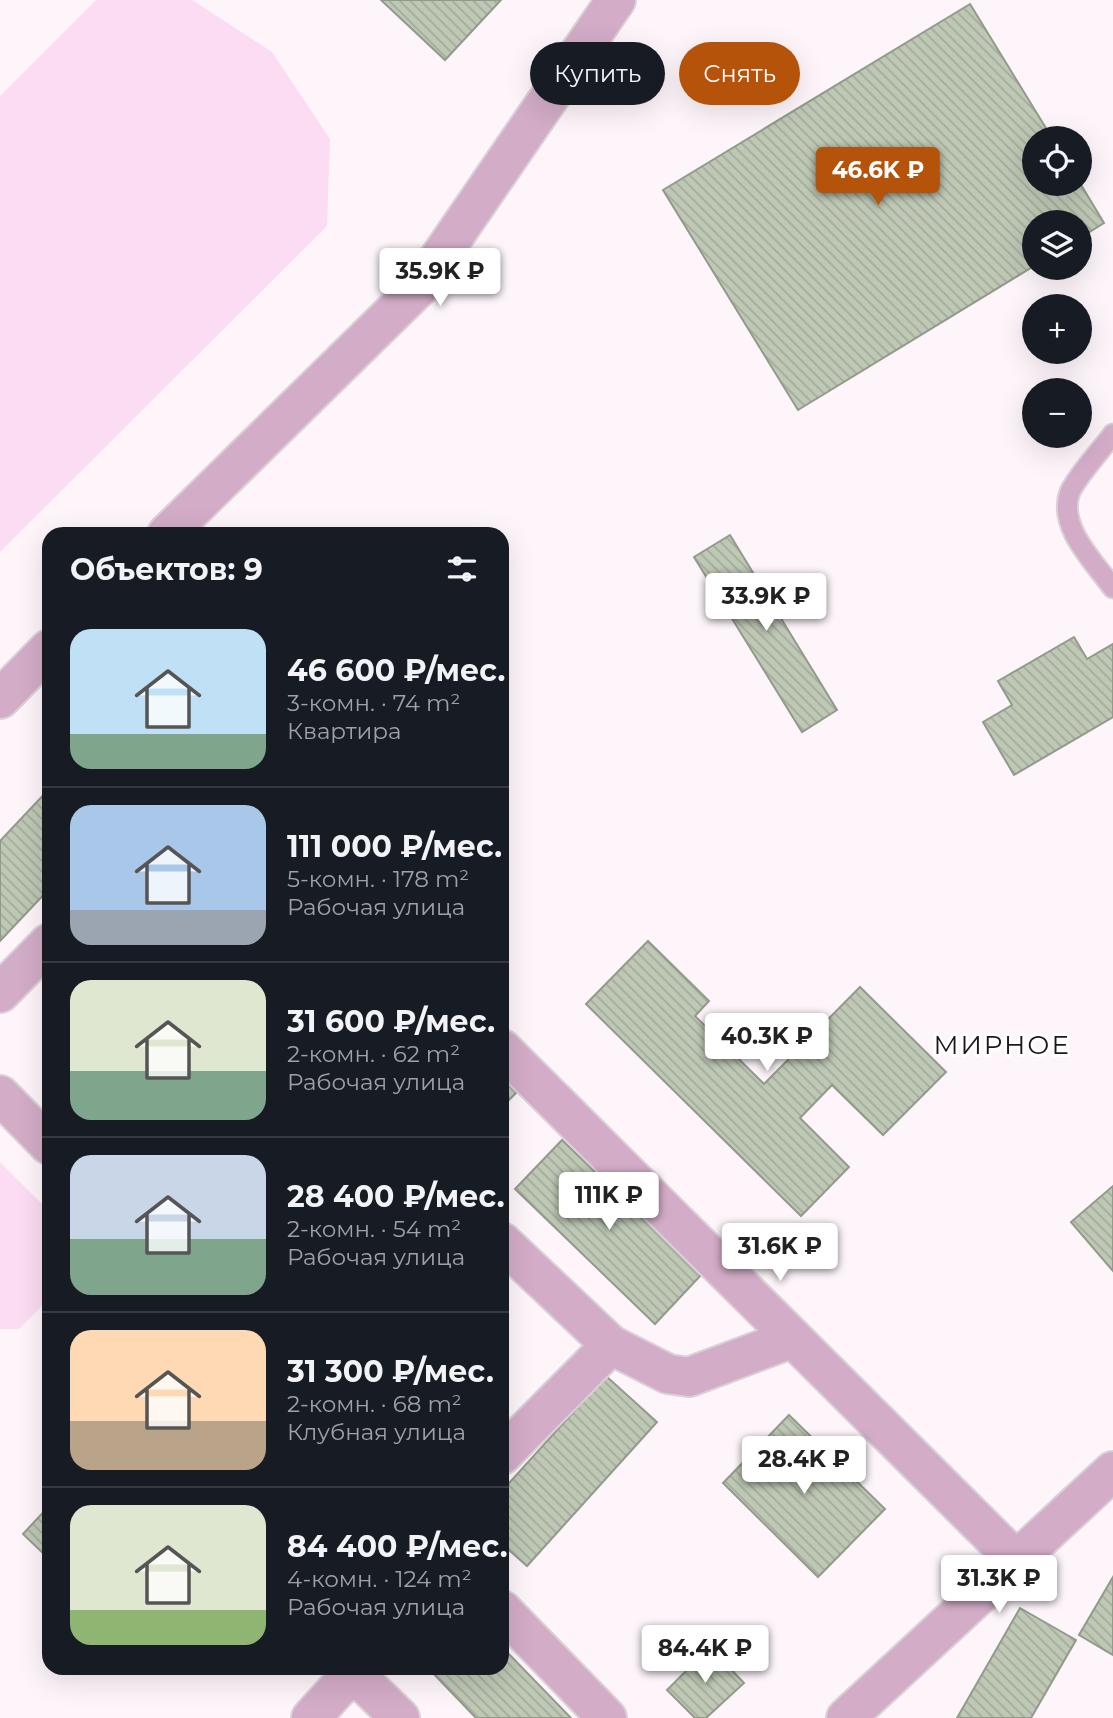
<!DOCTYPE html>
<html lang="ru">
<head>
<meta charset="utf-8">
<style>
	body { margin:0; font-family:Montserrat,sans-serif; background:#242831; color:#f1f3f6; height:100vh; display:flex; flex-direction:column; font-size:26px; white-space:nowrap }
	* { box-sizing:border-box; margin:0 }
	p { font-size:23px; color:#9ea1a6 }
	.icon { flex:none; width:38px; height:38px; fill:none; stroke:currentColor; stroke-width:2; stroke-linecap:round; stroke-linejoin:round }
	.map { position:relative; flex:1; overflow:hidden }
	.details { position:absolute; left:42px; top:527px; width:467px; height:1148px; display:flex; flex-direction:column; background:#171b24; border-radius:21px; box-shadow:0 7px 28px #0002 }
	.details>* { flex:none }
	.banner { position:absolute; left:530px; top:42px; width:478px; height:63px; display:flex; gap:14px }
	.tools { position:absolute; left:1022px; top:126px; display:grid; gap:14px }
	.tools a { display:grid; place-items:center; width:70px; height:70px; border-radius:50%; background:#171b24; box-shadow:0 7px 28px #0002; font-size:35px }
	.price { position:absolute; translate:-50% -60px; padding:0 16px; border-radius:7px; background:#fff; color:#222; font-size:23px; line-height:46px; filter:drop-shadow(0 2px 4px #0008) }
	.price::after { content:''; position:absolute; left:50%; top:42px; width:21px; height:16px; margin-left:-10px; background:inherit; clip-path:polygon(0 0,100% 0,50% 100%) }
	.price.active { background:#b45309; color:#fff }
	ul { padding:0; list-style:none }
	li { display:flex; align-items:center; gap:21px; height:175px; padding:0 28px }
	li+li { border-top:2px solid #363941 }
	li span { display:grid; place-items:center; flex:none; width:196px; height:140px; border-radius:21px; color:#555 }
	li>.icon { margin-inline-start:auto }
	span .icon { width:84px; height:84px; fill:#fffc; stroke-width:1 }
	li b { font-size:30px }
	h2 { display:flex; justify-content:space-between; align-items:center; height:84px; padding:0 28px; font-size:30px }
	.tag { padding:0 24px; border-radius:32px; background:#171b24; box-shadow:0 7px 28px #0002; font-size:24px; line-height:63px }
	.tag.active { background:#b45309; color:#fff }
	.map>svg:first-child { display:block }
</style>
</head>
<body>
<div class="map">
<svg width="1113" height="1718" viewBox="0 0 1113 1718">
	<defs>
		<pattern id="building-back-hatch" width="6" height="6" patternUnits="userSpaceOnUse" patternTransform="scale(1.75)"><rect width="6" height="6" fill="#bec8b5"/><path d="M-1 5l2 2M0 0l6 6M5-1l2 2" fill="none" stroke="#a3ab9b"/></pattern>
	</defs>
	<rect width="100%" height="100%" fill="#fdf5fa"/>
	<path fill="#fbdcf2" d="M96,0H192L272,52L330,139L327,226L0,552V96Z
		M0,1162L49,1211V1299L19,1329H0Z"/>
	<path fill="url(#building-back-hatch)" stroke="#929b8a" stroke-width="2" d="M381,0H501L445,60Z
		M970,4L1052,138H1034V184L1080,183L1104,223L1080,238V222H1034V266L798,410L663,190Z
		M730,535L837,710L802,732L694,557Z
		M1074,637L1087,659L1113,644V717L1014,775L983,722L1012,705L998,681Z
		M49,789V889L0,941V841Z
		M648,941L709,1001L695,1016L764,1084L860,987L946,1072L883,1135L832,1085L800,1118L849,1167L801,1216L586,1004Z
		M502,1078L517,1092L502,1107Z
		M562,1140L702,1274L655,1324L515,1189Z
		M1113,1186V1271L1071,1222Z
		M606,1376L657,1422L527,1566L502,1544V1491Z
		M789,1415L885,1509L818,1577L723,1483Z
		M49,1506V1559L23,1534Z
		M1113,1577V1655L1079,1635Z
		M1020,1608L1076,1640L1031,1718H957Z
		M502,1647L571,1718H476L428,1668H502Z
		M710,1647L744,1683L706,1718H695L667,1690Z"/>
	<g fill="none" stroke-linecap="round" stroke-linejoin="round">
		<defs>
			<path id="lane" d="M1113,434C1102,449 1077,476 1070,492C1057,526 1094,562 1113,588"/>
			<path id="street" d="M167,534L420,286L616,0
				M0,699L49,649
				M0,993L49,943
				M502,1049L1015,1559
				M0,1095L49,1145
				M502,1242L611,1345L668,1374L689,1377L793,1338
				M502,1455L611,1345
				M502,1610L607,1718
				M311,1718L340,1686L351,1680L364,1683L400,1718
				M846,1718L1113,1471"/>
		</defs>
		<use href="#lane" stroke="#d9d1d6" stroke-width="23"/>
		<use href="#street" stroke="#d9d1d6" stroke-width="42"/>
		<use href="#lane" stroke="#d3acc7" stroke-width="19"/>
		<use href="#street" stroke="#d3acc7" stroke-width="38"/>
	</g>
	<g text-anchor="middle" stroke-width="6" stroke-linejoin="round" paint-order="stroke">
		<g font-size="26" letter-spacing="2" fill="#1d161b" stroke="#fff">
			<text x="1002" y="1054">МИРНОЕ</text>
		</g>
	</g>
</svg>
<div class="tools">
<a><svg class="icon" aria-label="locate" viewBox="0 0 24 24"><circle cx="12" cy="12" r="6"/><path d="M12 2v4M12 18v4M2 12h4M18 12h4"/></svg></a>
<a><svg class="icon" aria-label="layers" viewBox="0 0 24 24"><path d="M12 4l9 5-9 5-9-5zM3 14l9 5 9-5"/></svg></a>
<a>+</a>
<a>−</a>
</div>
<b class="price active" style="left:878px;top:207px">46.6K ₽</b>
<b class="price" style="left:440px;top:308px">35.9K ₽</b>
<b class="price" style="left:766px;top:633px">33.9K ₽</b>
<b class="price" style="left:767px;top:1073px">40.3K ₽</b>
<b class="price" style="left:609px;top:1232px">111K ₽</b>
<b class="price" style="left:780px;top:1283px">31.6K ₽</b>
<b class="price" style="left:804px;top:1496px">28.4K ₽</b>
<b class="price" style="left:999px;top:1615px">31.3K ₽</b>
<b class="price" style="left:705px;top:1685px">84.4K ₽</b>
<div class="banner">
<a class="tag">Купить</a>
<a class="tag active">Снять</a>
</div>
<section class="details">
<h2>Объектов: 9<svg class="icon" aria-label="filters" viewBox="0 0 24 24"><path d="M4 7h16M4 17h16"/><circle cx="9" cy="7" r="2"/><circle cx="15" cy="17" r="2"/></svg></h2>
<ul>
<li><span style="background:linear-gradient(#bfe0f5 75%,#7fa58c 0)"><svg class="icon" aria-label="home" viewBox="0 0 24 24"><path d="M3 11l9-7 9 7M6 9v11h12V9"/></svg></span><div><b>46 600 ₽/мес.</b><p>3-комн. · 74 m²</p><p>Квартира</p></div></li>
<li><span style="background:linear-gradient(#a9c7e8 75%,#9aa5b1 0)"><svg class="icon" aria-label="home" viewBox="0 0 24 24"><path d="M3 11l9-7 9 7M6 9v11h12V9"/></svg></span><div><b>111 000 ₽/мес.</b><p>5-комн. · 178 m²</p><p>Рабочая улица</p></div></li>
<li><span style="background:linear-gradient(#dfe7d0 65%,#7fa58c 0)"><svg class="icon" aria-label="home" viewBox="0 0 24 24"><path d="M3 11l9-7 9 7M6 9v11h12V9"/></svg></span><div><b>31 600 ₽/мес.</b><p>2-комн. · 62 m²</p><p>Рабочая улица</p></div></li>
<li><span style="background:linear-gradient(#c9d6e8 60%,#7fa58c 0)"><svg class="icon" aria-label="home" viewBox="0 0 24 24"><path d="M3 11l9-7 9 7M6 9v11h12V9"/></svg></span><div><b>28 400 ₽/мес.</b><p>2-комн. · 54 m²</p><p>Рабочая улица</p></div></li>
<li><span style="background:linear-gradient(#ffd9b3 65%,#b9a48a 0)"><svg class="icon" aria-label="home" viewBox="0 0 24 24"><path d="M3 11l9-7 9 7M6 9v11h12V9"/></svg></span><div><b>31 300 ₽/мес.</b><p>2-комн. · 68 m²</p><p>Клубная улица</p></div></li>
<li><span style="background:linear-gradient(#dfe7d0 75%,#8fb573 0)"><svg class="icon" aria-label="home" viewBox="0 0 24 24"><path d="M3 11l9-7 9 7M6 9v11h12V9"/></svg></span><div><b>84 400 ₽/мес.</b><p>4-комн. · 124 m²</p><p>Рабочая улица</p></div></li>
</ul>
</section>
</div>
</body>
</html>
